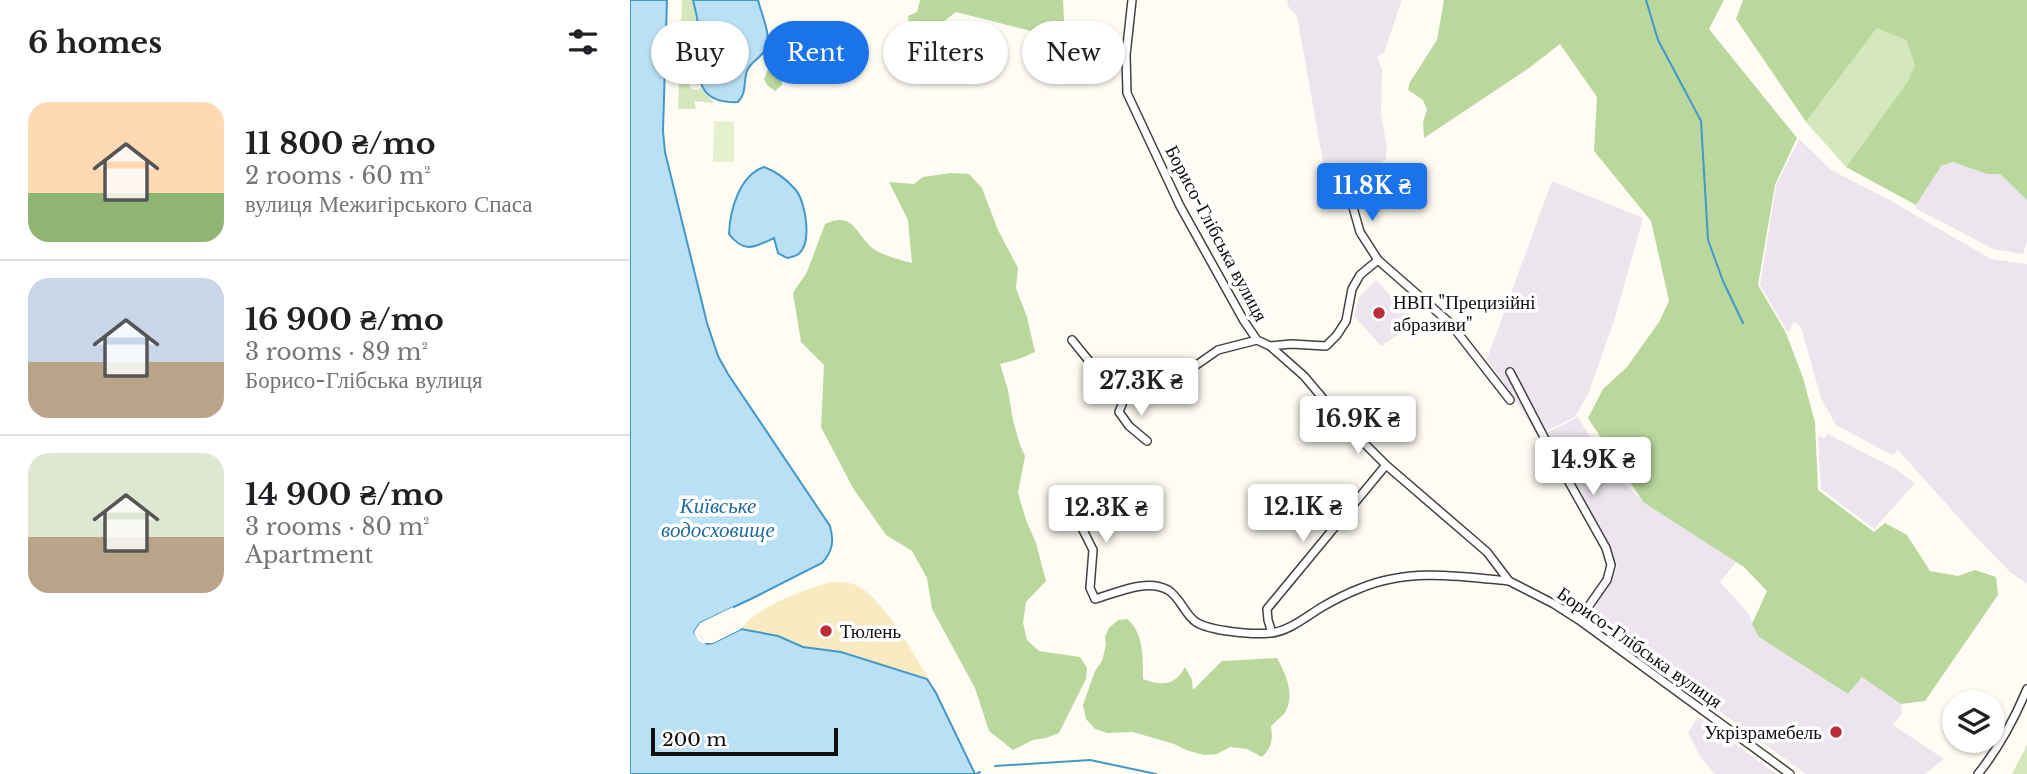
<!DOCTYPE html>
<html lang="en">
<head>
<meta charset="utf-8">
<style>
	body { margin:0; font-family:"Libre Baskerville",serif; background:#f6f6f6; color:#202124; height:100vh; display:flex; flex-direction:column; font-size:26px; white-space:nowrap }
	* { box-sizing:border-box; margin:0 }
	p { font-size:23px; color:#757577 }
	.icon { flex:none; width:38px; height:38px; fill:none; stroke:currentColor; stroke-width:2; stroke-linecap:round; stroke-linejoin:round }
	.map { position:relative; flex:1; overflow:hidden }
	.sheet { display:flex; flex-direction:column; background:#fff; width:630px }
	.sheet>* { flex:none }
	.banner { position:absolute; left:21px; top:21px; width:665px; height:63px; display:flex; gap:14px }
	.fabs { position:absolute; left:1312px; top:690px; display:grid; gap:14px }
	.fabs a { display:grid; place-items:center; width:63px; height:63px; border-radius:50%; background:#fff; box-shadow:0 2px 5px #0004; font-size:35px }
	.scale { position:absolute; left:21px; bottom:18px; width:187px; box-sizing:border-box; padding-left:7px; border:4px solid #0f0f0f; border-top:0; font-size:19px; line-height:24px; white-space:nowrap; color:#0f0f0f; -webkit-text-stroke:5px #fff; paint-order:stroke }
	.price { position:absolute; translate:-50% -60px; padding:0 16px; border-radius:7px; background:#fff; color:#222; font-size:23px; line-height:46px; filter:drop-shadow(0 2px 4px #0008) }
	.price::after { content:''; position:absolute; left:50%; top:42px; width:21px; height:16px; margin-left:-10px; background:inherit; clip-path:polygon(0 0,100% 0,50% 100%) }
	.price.on { background:#1a73e8; color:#fff }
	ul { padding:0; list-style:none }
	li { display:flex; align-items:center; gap:21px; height:175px; padding:0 28px }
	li+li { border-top:2px solid #e0e0e0 }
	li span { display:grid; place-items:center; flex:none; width:196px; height:140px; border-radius:21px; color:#555 }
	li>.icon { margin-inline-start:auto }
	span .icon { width:84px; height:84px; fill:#fffc; stroke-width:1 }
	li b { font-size:30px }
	h2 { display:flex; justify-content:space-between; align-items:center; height:84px; padding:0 28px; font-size:30px }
	.chip { padding:0 24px; border-radius:32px; background:#fff; box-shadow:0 2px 5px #0004; font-size:24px; line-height:63px }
	.chip.on { background:#1a73e8; color:#fff }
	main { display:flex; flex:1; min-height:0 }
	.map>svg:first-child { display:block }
</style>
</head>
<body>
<main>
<section class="sheet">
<h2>6 homes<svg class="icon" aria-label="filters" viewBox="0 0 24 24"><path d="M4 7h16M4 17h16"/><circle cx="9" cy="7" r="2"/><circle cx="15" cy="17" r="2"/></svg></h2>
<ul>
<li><span style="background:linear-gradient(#ffd9b3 65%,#8fb573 0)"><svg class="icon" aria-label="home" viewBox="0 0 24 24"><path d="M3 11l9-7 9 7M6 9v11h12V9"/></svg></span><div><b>11 800 ₴/mo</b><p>2 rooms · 60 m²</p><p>вулиця Межигірського Спаса</p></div></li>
<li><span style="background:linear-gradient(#c9d6e8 60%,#b9a48a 0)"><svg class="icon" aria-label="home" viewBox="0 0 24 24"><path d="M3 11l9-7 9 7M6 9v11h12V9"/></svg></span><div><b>16 900 ₴/mo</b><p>3 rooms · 89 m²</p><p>Борисо-Глібська вулиця</p></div></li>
<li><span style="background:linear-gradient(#dfe7d0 60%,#b9a48a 0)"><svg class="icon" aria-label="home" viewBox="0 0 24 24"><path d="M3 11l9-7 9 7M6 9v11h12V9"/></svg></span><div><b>14 900 ₴/mo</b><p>3 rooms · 80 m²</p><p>Apartment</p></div></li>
</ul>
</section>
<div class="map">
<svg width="1397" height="774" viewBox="0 0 1397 774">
	<rect width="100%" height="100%" fill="#fefcf3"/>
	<path fill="#ece5ed" d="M657,0H772L754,53L747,57L752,69L751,113L757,148L756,159L720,186H709L694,164L692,156L667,16L659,8Z
		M1169,139L1201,170L1258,199L1361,259L1397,264V584L1379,571L1346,537L1268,450L1262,455L1206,425L1191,398L1171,327L1164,322L1158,333L1130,285L1146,186Z
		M1323,162L1357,174H1370L1397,199V242L1393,254L1363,249L1287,209L1286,205L1310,166Z
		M922,181L1013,218L985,318L958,394L945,417L908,435L857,359Z
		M746,280L786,323L751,346L724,316L729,297Z
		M948,417L975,462L1013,502L1107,561L1090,582L1118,613L1129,637L1219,694L1232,676L1271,704L1272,713L1263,725L1314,759L1295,774H1176L958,616L960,610L983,577L987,567L981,547L933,467L916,433Z
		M1198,434L1264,468L1285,483L1244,529L1191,489L1188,437L1189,435L1194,439Z
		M1068,717L1142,771L1147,774H1085L1072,759L1058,733Z"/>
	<path fill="#d5e8bd" d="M52,0H63L67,25L64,65L69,80L61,81L59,85L61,89L68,90L71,88L84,103L64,101L66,109H48Z
		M1247,28L1276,39L1285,65L1278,83L1216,167L1176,122Z
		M1397,745V774H1382Z"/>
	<path fill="#bad89d" d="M290,0H433L434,21L429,38L326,12C312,22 297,40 279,26L278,16L287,12Z
		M814,0H1094L1079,29L1167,138L1145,185L1128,285L1156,333L1173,378L1185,422L1188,490L1244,532L1255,523L1277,535L1300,571L1328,576L1345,570L1366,577L1368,595L1295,701L1271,704L1232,677L1218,694L1129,637L1122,624L1137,591L1114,567L1013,502L958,418L973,389L997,367L1029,322L1039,301L1021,221L964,151L967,97L930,44L899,68L794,138L793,122L797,110L793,100L778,90L780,82L807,40Z
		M1113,0H1397V200L1370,174H1357L1323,162L1311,166L1286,205L1216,167L1277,83L1285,65L1276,40L1247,28L1176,122L1106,19Z
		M150,40H155L166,50L150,75L152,85L145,91L137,85L134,79Z
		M321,173L339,174L352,188L368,230L388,268L386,288L397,317L405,352L389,359L370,364L378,390L383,420L390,445L395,456L388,493L396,520L406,543L416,581L396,602L393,623L397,640L409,651L450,657L457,668L456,679L429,733L416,738L403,740L383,750L359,731L345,688L302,609L297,578L282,551L256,535L223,488L191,427L194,365L171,342L163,293L177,272L195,224C225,210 226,237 245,250C255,256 271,260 282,263L278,220L259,182L284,184L293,177Z
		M497,619C514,632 513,660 513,679C532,686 545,686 555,667L562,680L563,690L592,661L647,658C656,674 666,697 654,714C650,718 645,722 641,726C643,738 642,748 632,757L617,749L600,747L587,754L574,755L556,750L544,744L503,732L477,733L465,729L456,719L453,705L465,671L472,661L476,645L475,637L479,628L488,620Z"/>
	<path fill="#f8eac1" d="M201,582C208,582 216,582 223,584C250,592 285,656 300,681L211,652L173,647L148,636L111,629C128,606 173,590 201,582Z"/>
	<path fill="#e5f0ce" d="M84,121L104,122V162H83Z"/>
	<path fill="#b9e0f4" stroke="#4498c7" stroke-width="2" d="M0,0H37L33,131L35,152L77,323L88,356L98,374L200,526C204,541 203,551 192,563L127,596L70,623L64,632L77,644L83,643L111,629L148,636L173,647L211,652L297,679L306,693L345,774H0Z
		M63,0H128C132,17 145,40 132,54C126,61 121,62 117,71C113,83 117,93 108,102C57,105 70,61 68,28C68,18 65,9 63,0Z
		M134,167C145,171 157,180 165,189C176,201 183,245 167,255C164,257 160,257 157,258L148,253L144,238C125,247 114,254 99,234C100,210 109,176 134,167Z"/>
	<path fill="#fefcf3" d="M103,607L104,610L72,625L68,634L73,639L77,640L110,626L111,629L83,643H72L68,640L64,632L70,623Z"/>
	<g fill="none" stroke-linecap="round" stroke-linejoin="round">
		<path stroke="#4498c7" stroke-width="2" d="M1016,0L1028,40L1071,121L1078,240L1093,281L1113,323
			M365,766L460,760L526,774
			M346,774L350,772"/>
		<defs>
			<path id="street" d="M502,0L496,55L497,93L550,206L614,321L627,340L640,346L674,376L712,421L756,465L857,552L879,581L924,604L949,620L1160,774
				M719,193L730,232L748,260
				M442,340L481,388L495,397L542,382L588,350L627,340
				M640,346L661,344L696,346L707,335L716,321L722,289L730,275L748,260L820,323L880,400
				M880,372L916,441L976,548L981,565L977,580L949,620
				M495,397L489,412L499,426L517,441
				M444,512L463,550L460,588L465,599C487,593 516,578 538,590C550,597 555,615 566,622C580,631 623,635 640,633C658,632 677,616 692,607C704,600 718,593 731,588C778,568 830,576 879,581
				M642,633L638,620L637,609L756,465
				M1348,774C1369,748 1384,720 1397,689"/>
		</defs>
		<use href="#street" stroke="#424242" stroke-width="10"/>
		<use href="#street" stroke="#fff" stroke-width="7"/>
	</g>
	<g fill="#ba2d39" stroke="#fff" stroke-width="2.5">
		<circle cx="749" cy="313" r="7"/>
		<circle cx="196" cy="631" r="7"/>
		<circle cx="1206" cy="732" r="7"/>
	</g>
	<g text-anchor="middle" stroke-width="7" stroke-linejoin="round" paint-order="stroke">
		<g font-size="19" fill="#0f0f0f" stroke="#fff">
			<text transform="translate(587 233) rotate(62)" y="7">Борисо-Глібська вулиця</text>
			<text transform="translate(1010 647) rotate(35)" y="7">Борисо-Глібська вулиця</text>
		</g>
		<g font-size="19" fill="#0f0f0f" stroke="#fff" text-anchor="start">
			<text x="763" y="309">НВП "Прецизійні<tspan x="763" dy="22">абразиви"</tspan></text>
			<text x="210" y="638">Тюлень</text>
			<text x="1192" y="739" text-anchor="end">Укрізрамебель</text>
		</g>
		<g font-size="21" font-style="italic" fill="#1e6a9c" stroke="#fff">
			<text x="88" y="513">Київське<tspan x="88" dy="24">водосховище</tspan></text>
		</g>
	</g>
</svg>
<div class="fabs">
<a><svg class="icon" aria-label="layers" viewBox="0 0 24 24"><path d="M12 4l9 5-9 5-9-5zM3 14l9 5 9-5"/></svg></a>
</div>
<div class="scale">200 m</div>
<b class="price on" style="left:742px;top:223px">11.8K ₴</b>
<b class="price" style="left:511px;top:418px">27.3K ₴</b>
<b class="price" style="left:728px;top:456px">16.9K ₴</b>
<b class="price" style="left:963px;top:497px">14.9K ₴</b>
<b class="price" style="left:673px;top:544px">12.1K ₴</b>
<b class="price" style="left:476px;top:545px">12.3K ₴</b>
<div class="banner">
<a class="chip">Buy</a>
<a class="chip on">Rent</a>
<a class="chip">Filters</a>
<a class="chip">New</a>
</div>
</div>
</main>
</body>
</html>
